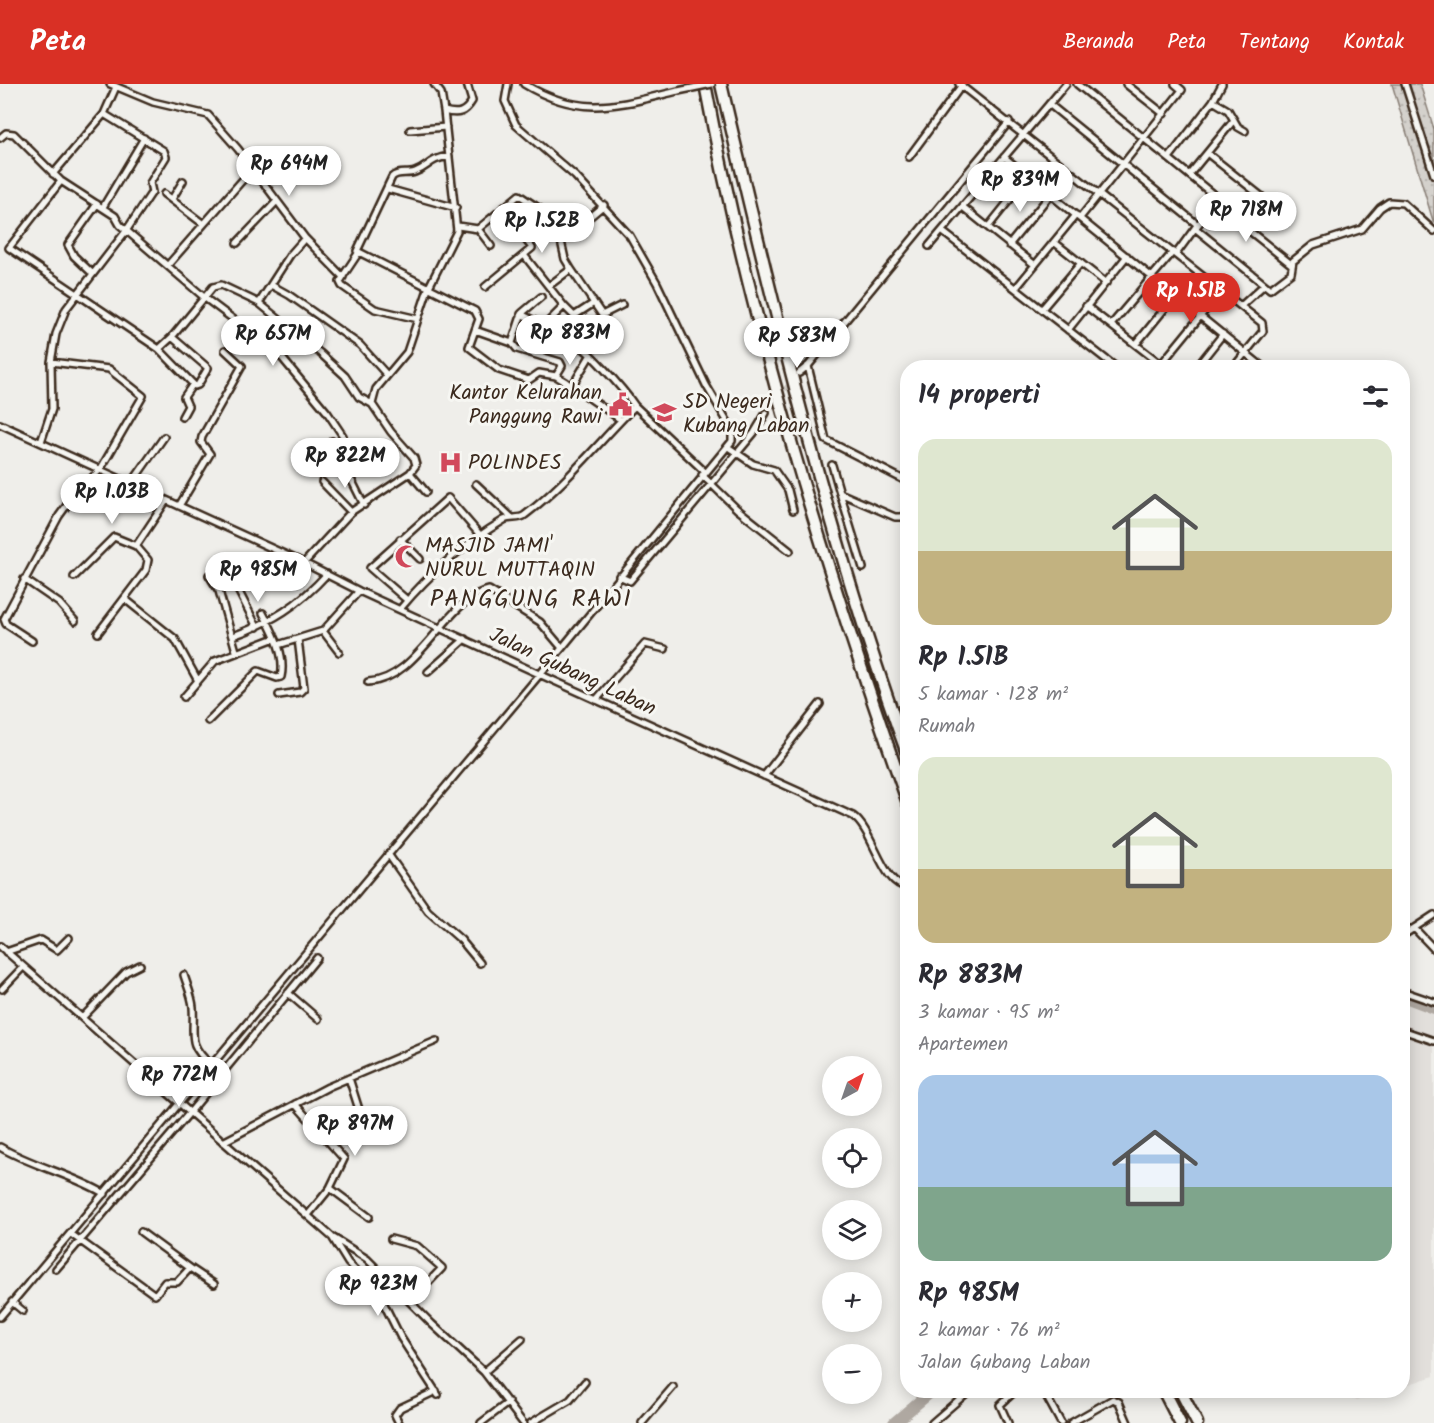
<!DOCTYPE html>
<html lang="id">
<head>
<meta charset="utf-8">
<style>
	body { margin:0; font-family:Kalam,sans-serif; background:#f2f2f3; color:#2b2b33; height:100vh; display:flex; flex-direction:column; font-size:22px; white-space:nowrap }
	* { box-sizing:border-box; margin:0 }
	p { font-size:20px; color:#7c7c81 }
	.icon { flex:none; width:33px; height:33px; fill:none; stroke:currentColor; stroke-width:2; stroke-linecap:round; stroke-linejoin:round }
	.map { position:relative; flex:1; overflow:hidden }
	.drawer { position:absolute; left:900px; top:276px; width:510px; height:1038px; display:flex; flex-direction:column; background:#fff; border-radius:24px; box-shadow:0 3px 15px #0003 }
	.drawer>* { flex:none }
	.needle { width:39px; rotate:40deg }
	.tools { position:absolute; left:822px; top:972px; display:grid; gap:12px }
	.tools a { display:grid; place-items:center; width:60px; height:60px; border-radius:50%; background:#fff; box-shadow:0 3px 15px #0003; font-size:30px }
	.price { position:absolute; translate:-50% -51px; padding:0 14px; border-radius:21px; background:#fff; color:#222; font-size:20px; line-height:39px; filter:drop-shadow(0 2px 3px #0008) }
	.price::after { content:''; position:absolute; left:50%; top:36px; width:18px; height:14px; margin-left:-9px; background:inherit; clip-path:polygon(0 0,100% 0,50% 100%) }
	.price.on { background:#d93025; color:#fff }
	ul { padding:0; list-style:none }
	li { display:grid; align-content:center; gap:12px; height:318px; padding:0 18px }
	li span { display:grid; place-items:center; height:186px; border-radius:18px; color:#555 }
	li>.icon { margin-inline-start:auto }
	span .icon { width:108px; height:108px; fill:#fffc; stroke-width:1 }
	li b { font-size:26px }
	h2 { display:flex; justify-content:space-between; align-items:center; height:72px; padding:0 18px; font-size:26px }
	header { display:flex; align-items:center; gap:36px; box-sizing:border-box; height:84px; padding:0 30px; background:#d93025; color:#fff }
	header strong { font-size:28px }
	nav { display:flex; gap:33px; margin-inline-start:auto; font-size:21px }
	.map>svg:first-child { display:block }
</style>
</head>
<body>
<header>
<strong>Peta</strong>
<nav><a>Beranda</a><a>Peta</a><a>Tentang</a><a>Kontak</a></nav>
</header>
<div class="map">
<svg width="1434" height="1339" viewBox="0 0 1434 1339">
	<defs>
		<pattern id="grass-dots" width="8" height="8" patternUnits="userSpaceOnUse" patternTransform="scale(1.5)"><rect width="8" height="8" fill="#d4d1cc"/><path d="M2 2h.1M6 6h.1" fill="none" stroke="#b7b4af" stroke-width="1.8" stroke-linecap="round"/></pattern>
	</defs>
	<rect width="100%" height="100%" fill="#efeeea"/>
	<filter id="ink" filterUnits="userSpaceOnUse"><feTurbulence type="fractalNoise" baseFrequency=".0167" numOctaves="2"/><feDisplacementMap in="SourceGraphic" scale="12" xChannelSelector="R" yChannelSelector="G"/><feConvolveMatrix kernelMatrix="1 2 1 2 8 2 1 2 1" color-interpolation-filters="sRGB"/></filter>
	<g filter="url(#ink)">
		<path fill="#e2dfdb" d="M1402,919L1434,928V1292L1403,1302Z
			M1338,1307H1388L1357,1316Z"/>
		<path fill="url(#grass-dots)" stroke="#887e75" stroke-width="1.5" d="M1392,0H1420L1434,45V140Z"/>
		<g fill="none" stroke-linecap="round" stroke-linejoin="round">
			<path stroke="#afa8a1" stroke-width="12" d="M1402,912L1434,924
				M894,1339L933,1306"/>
			<path stroke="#cbc7c1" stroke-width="5" stroke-dasharray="5 2.5" stroke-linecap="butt" d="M766,329L792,297"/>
			<defs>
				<path id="minor" d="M110,0L153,18L208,31L238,65L305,154L343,193L340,198L342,202L375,225L418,235
					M524,0C582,35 618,21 678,7
					M959,0L1262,239L1263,247L1233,284
					M1077,0L1215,112L1216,120L1195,144
					M1126,0L1164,30
					M1405,0L1434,91
					M1213,17L1222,0
					M1049,20L1198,141
					M444,27C458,31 465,29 472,17L467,0
					M410,46L446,43
					M0,54L6,49L14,50L61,97L115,132L120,141L205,214L245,244L268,257L327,328L343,352
					M1207,69L1261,112
					M449,72C429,75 429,83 415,88C407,91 398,87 392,93L357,167L475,227L479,235L469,263L499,286L529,296L539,289L556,292L566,298L621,336
					M909,73L962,1
					M1004,73L1264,284
					M1169,74L1213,17L1228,26L1238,43L1245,47
					M53,90L104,30L116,3
					M1189,91L1234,36
					M61,97L9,164L159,265L172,253
					M388,105L456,124
					M164,110L202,139
					M172,115L183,97
					M1216,120L1291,180
					M103,123L144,54
					M964,124L1035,181
					M1080,134L1182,6L1175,0
					M458,142L478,145L519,111L546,129L566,152
					M988,143L1028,93
					M478,145L491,162
					M943,148L1117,284
					M1054,158L1106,199
					M237,159L277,117
					M1009,161L1050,111
					M929,162L1066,0
					M1176,170L1195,144L1270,205L1291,189L1293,177L1313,161L1362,145L1380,124L1389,118L1403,119L1434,147
					M168,181L253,84
					M571,185L602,231L622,221
					M93,190L74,172L68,161L97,120
					M343,192L359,168
					M271,201L289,211L360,261L387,291
					M550,201L571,185L565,175L561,157L604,121
					M485,203L532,164L502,125
					M1016,204L1076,131
					M259,219L290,171L305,154
					M564,222L574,232L594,219
					M1086,222L1166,284
					M1241,222L1264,201
					M1042,225L1081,179
					M521,230L544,242L564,222L524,171
					M1111,241L1173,168
					M544,242C553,249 560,250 569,254C586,262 624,306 635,322
					M475,246L512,259L522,229L541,213
					M1068,246L1127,172
					M512,259L517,265L560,278L562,282L556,292
					M1136,260L1175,212
					M159,265L195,302L198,301L208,284L172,253L213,203L221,201L259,219L320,269L345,292L359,313L372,320L391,348L414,374L416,381L410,389L351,428L304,479
					M1158,284L1221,207
					M1196,284L1223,250
					M799,289L809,281
					M572,302L590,272
					M372,320L376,305L407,268L428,205L457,147L444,27L441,9L434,0
					M182,333L188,322L184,313L193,300
					M0,340L304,479L359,507L539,590L853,732C874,747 882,802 908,803
					M332,357L364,421
					M41,358L52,325L51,278L56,250L66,225L126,147L152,108L150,99L166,73L164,67L104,30
					M728,363L753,380L774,386L788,406L793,426
					M832,381L840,409L895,433H902L908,427
					M410,389L426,408
					M702,391L737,425L790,467
					M322,398L351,428
					M908,398L826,356L808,282L1009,38
					M131,400L164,353
					M476,400L511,433
					M840,409L863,484
					M179,422L210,370L201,358L202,353L242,282L225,266
					M400,455L420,475
					M209,491L219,507L236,567
					M619,492L630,497L754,349L766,329
					M74,493L114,453L136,462L166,417
					M24,495L59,519L75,537
					M238,506L257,543
					M125,515L175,555L197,595
					M407,516L370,484L448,414L481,452
					M401,524C430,489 464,460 504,436C511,432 519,436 525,431C566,400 599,358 635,322L705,388
					M323,547L339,568
					M98,549L146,486L148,476L136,462
					M233,552C272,538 299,521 327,490
					M32,557L6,540L4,535L59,432L75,410L100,386L143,312L109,285L51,278
					M278,561L323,547L359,507
					M428,588L465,555
					M368,598C419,596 446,514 489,506L540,538L562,564
					M279,611L300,608L304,604L298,555
					M184,613L215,577L275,554
					M596,616L645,560L665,565
					M208,637L258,587L277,594L281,593C286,571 273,548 263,529
					M764,692L820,620
					M388,770L428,827L461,856L480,879
					M1414,844L1434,865
					M1402,852L1434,831
					M0,862L332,1153L367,1175L432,1240L484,1288L523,1339
					M6,868L41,856L57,866L69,854
					M184,891C187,901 192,912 193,923C195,952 186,959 211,981
					M2,905L23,883
					M1402,907L1434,918
					M288,909L318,935
					M82,934L126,888L140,881
					M1402,946L1434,957
					M349,994L361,1032L373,1051
					M295,1020L344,1075L330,1104L308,1131
					M223,1058L328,1003L436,957
					M0,1063C34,1083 72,1090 105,1110
					M330,1104L369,1133
					M71,1150L155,1211L165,1198H177L190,1184L141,1148
					M332,1153L348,1179L370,1201L376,1215L384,1220L401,1254L438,1311
					M391,1155L417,1162L442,1184L410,1218
					M190,1184L214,1200
					M56,1185L191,1027L317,874
					M12,1218L23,1227
					M0,1233L562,564L732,357V346L726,335L706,301L657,199L630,152L575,92L516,41L505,17L508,0
					M484,1288L522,1255
					M1043,1306L1061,1339
					M399,1339L395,1331L400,1324L436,1307
					M481,1339L509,1318
					M531,1339L570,1316L585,1298
					M642,1339L673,1303
					M932,1339L970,1306
					M1008,1339L1000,1321L1016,1306
					M1071,1339L1113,1315L1119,1318L1128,1339"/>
				<path id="motorway" d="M705,0C751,244 825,485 908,719
					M721,0C774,227 828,453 908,672
					M1163,1306L1180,1339
					M1180,1306L1197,1339"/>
			</defs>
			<use href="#minor" stroke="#3b2a1e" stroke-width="10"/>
			<use href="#motorway" stroke="#3b2a1e" stroke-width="15"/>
			<use href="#minor" stroke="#f6f6f2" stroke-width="5"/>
			<use href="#motorway" stroke="#f6f6f2" stroke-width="10"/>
			<defs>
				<path id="minor-bridge" d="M678,7L712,0"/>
			</defs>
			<use href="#minor-bridge" stroke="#3b2a1e" stroke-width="10" stroke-linecap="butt"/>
			<use href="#minor-bridge" stroke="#f6f6f2" stroke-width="5"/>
		</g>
	</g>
	<defs>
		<symbol id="civic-bare" viewBox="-9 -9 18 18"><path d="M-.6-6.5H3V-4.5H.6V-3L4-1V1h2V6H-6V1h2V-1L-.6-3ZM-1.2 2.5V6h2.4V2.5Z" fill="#d1495b" stroke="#f6f6f2" stroke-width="2.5" paint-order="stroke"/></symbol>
		<symbol id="school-bare" viewBox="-9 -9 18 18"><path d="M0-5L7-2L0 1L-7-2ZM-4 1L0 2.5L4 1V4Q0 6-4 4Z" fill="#d1495b" stroke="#f6f6f2" stroke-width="2.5" paint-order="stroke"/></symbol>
		<symbol id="hospital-bare" viewBox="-9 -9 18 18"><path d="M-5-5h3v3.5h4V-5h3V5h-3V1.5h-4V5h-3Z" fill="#d1495b" stroke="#f6f6f2" stroke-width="2.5" paint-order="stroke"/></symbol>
		<symbol id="mosque-bare" viewBox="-9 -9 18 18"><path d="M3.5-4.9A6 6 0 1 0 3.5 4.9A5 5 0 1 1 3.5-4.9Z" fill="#d1495b" stroke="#f6f6f2" stroke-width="2.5" paint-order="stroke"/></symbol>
	</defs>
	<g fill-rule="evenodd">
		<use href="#civic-bare" x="604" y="304" width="33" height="33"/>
		<use href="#school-bare" x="648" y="312" width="33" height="33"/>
		<use href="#hospital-bare" x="434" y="362" width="33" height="33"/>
		<use href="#mosque-bare" x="390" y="456" width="33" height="33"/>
	</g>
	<g text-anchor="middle" stroke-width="6" stroke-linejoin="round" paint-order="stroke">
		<g font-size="21" fill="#3b2a1e" stroke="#f6f6f2" text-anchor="start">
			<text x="602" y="315" text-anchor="end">Kantor Kelurahan<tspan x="602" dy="24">Panggung Rawi</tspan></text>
			<text x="683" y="324">SD Negeri<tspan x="683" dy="24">Kubang Laban</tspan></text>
			<text x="468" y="385">POLINDES</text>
			<text x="425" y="468">MASJID JAMI'<tspan x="425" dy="24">NURUL MUTTAQIN</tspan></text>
		</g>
		<g font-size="21" fill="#3b2a1e" stroke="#f6f6f2">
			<text transform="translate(573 587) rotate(25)" y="7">Jalan Gubang Laban</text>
		</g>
		<g font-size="24" letter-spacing="1.5" fill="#3b2a1e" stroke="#f6f6f2">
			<text x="531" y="522">PANGGUNG RAWI</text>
		</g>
	</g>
</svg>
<div class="tools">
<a><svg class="needle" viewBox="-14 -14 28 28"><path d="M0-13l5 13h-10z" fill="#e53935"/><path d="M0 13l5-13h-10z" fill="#7c7c81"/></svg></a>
<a><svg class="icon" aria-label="locate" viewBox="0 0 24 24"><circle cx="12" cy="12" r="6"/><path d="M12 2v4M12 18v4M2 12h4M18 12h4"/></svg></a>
<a><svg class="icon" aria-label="layers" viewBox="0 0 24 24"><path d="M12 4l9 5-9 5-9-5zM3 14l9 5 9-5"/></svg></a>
<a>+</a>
<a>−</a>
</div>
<b class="price" style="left:289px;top:113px">Rp 694M</b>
<b class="price" style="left:1020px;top:129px">Rp 839M</b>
<b class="price" style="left:1246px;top:159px">Rp 718M</b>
<b class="price" style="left:542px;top:170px">Rp 1.52B</b>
<b class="price on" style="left:1191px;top:240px">Rp 1.51B</b>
<b class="price" style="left:570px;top:282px">Rp 883M</b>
<b class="price" style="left:273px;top:283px">Rp 657M</b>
<b class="price" style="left:797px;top:285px">Rp 583M</b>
<b class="price" style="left:345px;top:405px">Rp 822M</b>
<b class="price" style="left:112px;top:441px">Rp 1.03B</b>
<b class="price" style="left:258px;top:519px">Rp 985M</b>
<b class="price" style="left:179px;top:1024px">Rp 772M</b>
<b class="price" style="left:355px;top:1073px">Rp 897M</b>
<b class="price" style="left:378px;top:1233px">Rp 923M</b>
<section class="drawer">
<h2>14 properti<svg class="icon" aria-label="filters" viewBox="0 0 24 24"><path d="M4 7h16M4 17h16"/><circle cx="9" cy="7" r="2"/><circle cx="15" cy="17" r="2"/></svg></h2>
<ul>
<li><span style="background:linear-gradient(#dfe7d0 60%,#c2b280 0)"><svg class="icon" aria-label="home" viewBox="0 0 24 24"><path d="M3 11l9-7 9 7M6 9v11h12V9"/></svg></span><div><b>Rp 1.51B</b><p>5 kamar · 128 m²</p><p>Rumah</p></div></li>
<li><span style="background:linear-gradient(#dfe7d0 60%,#c2b280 0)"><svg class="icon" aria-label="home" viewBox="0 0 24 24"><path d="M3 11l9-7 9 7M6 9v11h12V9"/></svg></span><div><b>Rp 883M</b><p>3 kamar · 95 m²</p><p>Apartemen</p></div></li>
<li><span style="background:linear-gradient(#a9c7e8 60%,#7fa58c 0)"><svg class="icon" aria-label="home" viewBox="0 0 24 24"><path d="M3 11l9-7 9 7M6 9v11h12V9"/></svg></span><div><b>Rp 985M</b><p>2 kamar · 76 m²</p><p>Jalan Gubang Laban</p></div></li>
</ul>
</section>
</div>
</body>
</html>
